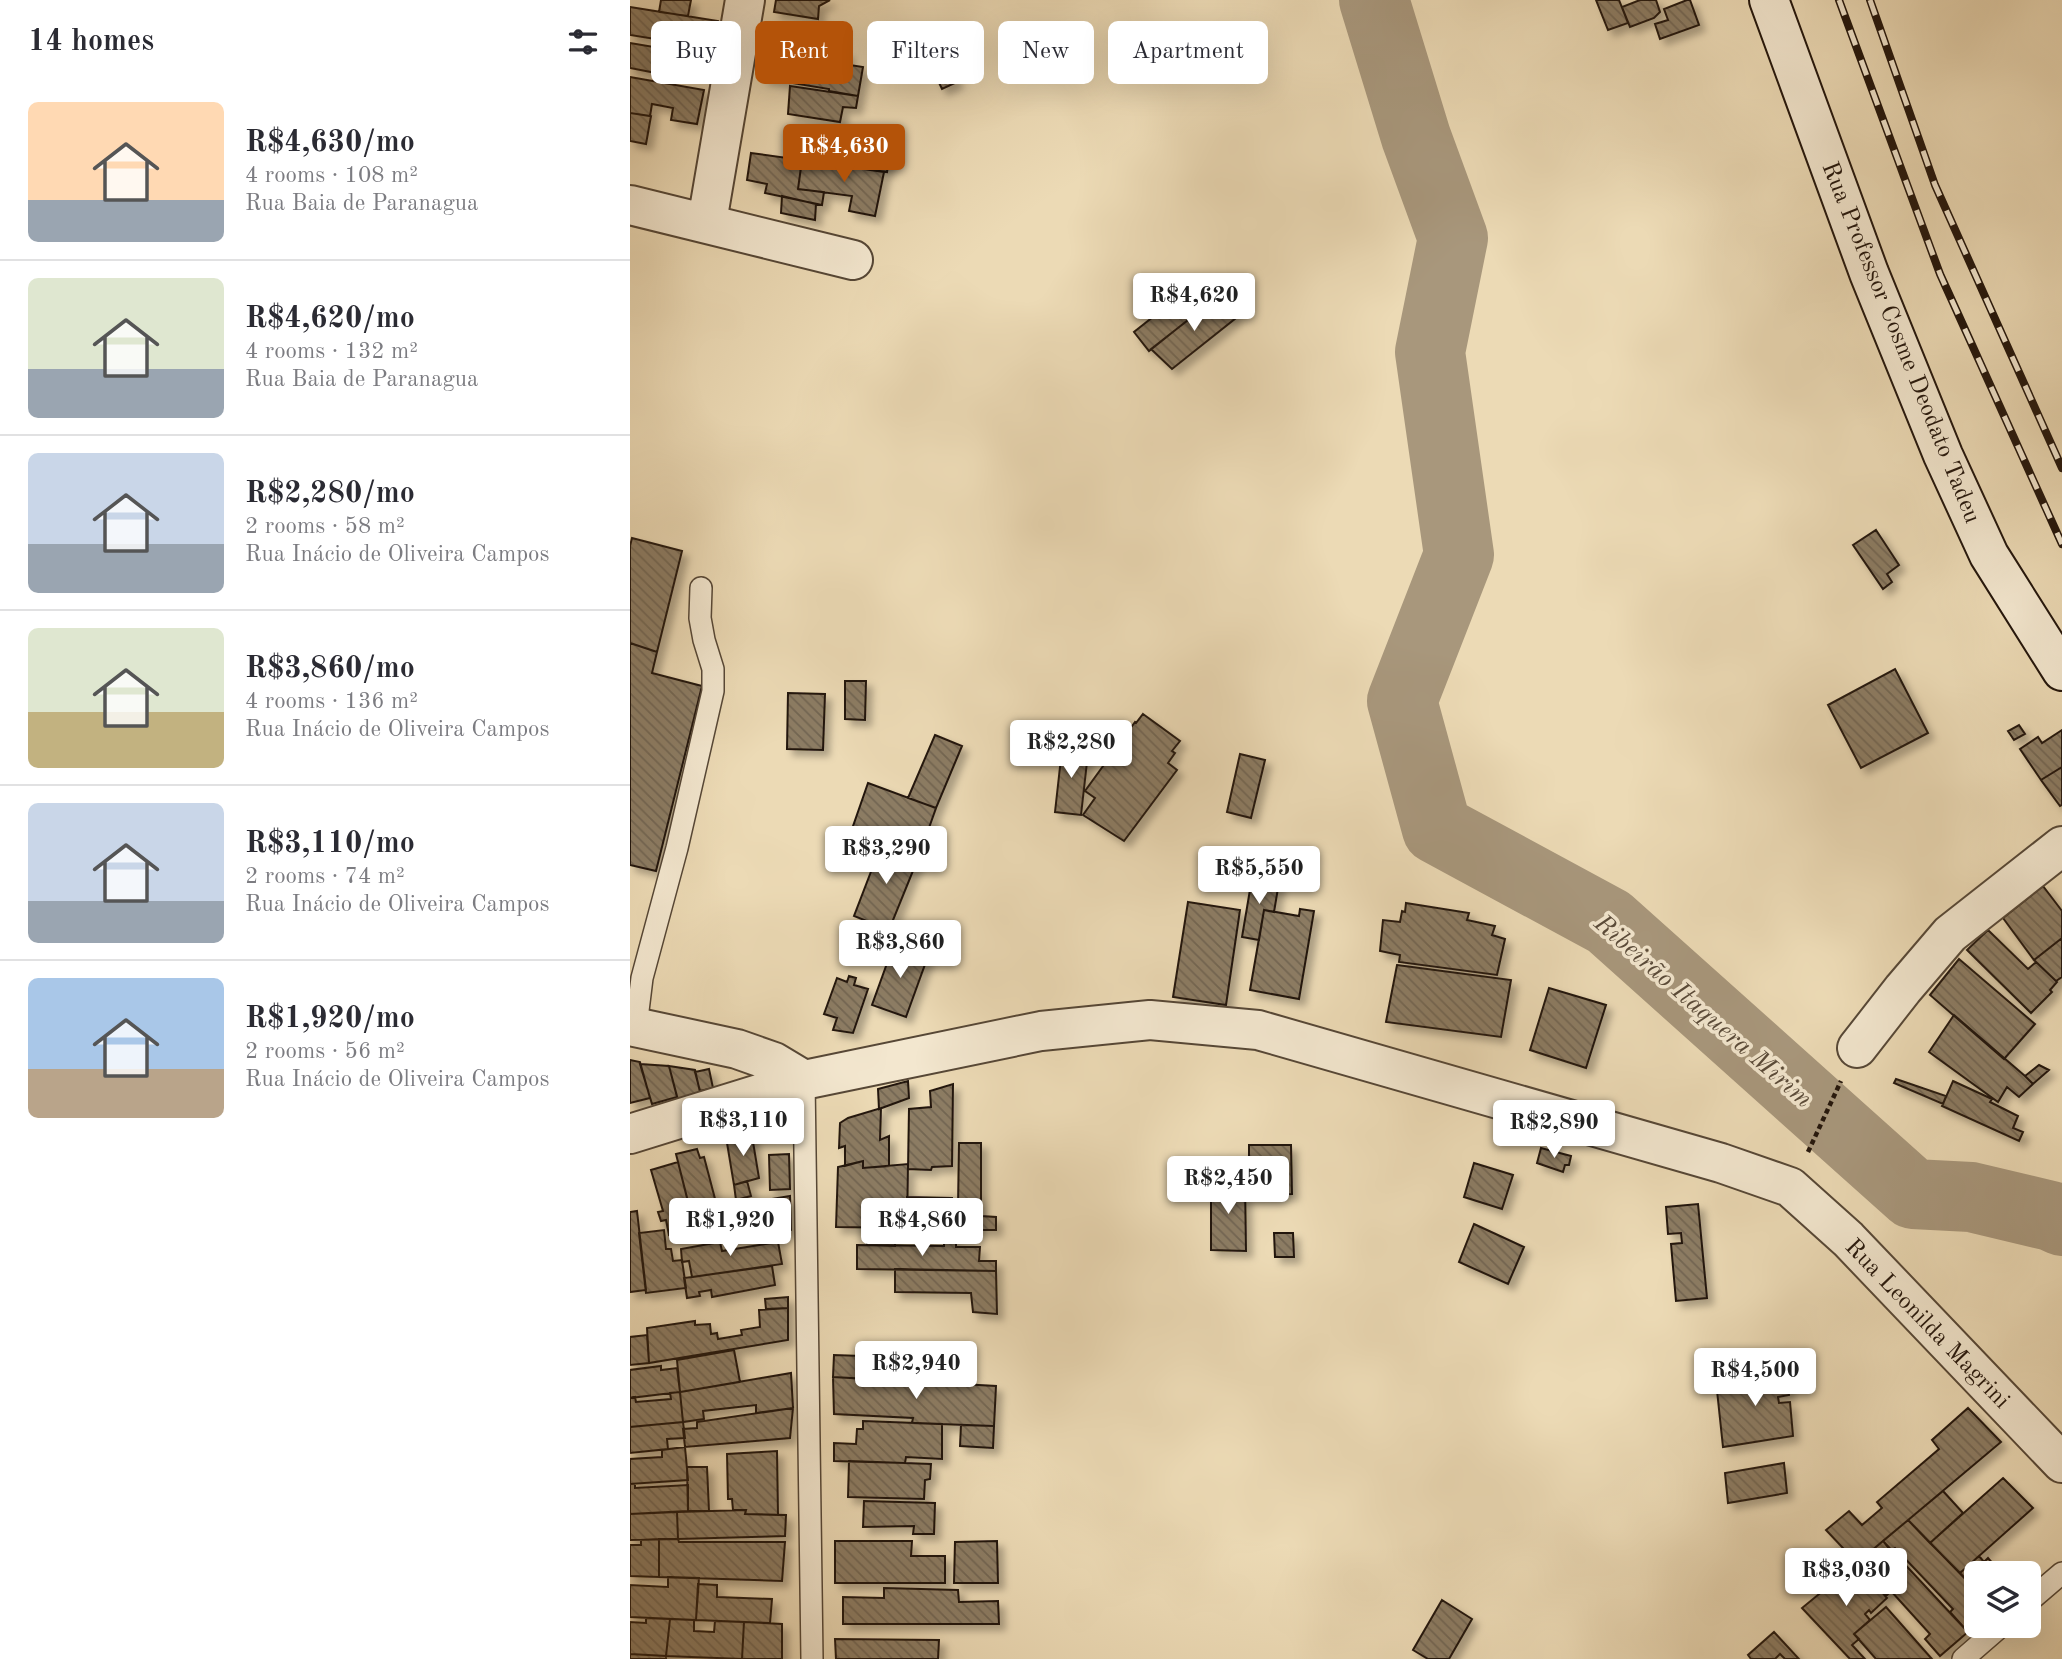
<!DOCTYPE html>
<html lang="en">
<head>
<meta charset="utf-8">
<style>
	body { margin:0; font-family:"Old Standard TT",serif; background:#f7f7f7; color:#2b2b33; height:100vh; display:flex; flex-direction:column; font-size:26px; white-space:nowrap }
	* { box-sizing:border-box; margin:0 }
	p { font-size:23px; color:#7c7c81 }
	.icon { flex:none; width:38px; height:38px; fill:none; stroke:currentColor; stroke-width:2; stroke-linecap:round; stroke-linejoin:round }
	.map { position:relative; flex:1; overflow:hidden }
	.details { display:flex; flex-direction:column; background:#fff; width:630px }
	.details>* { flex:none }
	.hud { position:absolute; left:21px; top:21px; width:665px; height:63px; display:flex; gap:14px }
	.tools { position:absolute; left:1334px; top:1561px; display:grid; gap:14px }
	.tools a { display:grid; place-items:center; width:77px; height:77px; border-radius:10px; background:#fff; box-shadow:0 7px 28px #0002; font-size:35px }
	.price { position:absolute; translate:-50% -60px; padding:0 16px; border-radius:7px; background:#fff; color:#222; font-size:23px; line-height:46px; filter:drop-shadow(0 2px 4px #0008) }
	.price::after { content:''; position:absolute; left:50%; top:42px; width:21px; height:16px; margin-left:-10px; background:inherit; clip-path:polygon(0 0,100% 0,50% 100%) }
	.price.on { background:#b45309; color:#fff }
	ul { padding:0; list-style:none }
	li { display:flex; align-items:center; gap:21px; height:175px; padding:0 28px }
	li+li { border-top:2px solid #e1e1e2 }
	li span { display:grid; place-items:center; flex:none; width:196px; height:140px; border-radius:10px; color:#555 }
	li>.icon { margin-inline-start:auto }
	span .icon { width:84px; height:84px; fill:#fffc; stroke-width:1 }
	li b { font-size:30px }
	h2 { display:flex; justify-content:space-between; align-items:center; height:84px; padding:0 28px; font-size:30px }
	.pill { padding:0 24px; border-radius:10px; background:#fff; box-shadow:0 7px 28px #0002; font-size:24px; line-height:63px }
	.pill.on { background:#b45309; color:#fff }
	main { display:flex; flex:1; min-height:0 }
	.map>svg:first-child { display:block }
</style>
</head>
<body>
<main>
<section class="details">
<h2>14 homes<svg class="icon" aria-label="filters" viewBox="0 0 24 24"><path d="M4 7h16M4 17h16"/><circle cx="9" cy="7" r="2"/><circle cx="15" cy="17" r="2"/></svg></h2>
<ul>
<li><span style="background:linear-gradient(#ffd9b3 70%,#9aa5b1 0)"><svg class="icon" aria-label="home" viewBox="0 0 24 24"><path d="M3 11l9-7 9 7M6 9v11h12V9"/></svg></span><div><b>R$4,630/mo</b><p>4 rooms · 108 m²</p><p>Rua Baia de Paranagua</p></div></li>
<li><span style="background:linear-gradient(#dfe7d0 65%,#9aa5b1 0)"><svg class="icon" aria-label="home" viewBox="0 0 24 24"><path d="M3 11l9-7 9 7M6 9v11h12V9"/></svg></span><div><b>R$4,620/mo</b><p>4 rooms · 132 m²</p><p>Rua Baia de Paranagua</p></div></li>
<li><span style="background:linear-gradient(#c9d6e8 65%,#9aa5b1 0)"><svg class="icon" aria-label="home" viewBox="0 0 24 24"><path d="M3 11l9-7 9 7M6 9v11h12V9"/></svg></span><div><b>R$2,280/mo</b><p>2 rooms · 58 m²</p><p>Rua Inácio de Oliveira Campos</p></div></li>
<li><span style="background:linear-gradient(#dfe7d0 60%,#c2b280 0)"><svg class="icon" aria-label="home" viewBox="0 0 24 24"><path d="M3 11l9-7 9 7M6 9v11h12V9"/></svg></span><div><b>R$3,860/mo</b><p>4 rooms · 136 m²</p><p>Rua Inácio de Oliveira Campos</p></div></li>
<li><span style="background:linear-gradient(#c9d6e8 70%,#9aa5b1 0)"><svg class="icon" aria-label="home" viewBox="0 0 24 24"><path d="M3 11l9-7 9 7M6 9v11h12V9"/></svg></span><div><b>R$3,110/mo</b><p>2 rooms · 74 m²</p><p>Rua Inácio de Oliveira Campos</p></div></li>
<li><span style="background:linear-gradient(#a9c7e8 65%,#b9a48a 0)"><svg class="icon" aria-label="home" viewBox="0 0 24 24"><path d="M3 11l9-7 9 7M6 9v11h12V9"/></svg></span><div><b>R$1,920/mo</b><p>2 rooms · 56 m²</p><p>Rua Inácio de Oliveira Campos</p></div></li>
</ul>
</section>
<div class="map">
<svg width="1432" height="1659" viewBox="0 0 1432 1659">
	<defs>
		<pattern id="building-back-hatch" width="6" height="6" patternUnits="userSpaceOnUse" patternTransform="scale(1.75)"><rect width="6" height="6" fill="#8c7c64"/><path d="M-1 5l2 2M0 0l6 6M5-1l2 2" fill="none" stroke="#726551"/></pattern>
		<filter id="shadow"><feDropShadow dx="6" dy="6" stdDeviation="3.5" flood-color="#0004"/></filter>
	</defs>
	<rect width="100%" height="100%" fill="#ecdab5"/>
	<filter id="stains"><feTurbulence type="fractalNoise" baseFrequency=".00286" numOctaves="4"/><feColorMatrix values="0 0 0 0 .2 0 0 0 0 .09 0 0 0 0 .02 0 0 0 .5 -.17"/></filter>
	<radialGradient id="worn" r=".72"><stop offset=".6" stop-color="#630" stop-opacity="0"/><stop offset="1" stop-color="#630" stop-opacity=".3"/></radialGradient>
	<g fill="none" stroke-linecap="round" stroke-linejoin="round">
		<path stroke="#a8977c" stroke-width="70" d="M744,0L786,137L823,238L800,352L829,555L772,701L807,829L979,922L1283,1194L1341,1197L1421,1216L1432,1221"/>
	</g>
	<path fill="url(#building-back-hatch)" stroke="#24160c" stroke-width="2" filter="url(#shadow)" d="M31,0H61L58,16L29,12Z
		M146,0H200L189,6L188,19L144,12Z
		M966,0H989L998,23L978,30Z
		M1010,0H1026L1030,12L1024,18L1000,27L992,7Z
		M1057,0H1060L1069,25L1030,39L1025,24L1038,20L1034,9Z
		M0,7L88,21L82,48L0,35Z
		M181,23L211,28L207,52L218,53L216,64L137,52L141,26L179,35Z
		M304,34L327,82L312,89L289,41Z
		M0,43L30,48L26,73L0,68Z
		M137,52L233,67L228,96L199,91V89L132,78Z
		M0,77L74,90L67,124L41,120L43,108L22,104L20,116L0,113Z
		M160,86L228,96L226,108L213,107L210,122L158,114Z
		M0,113L21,116L16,144L0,141Z
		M194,129L262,138L257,172L229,168L230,163L190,157Z
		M121,153L172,160L168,189L194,192L192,205L135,193L137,184L117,180Z
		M172,160L254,172L245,216L219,211L222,196L168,189Z
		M152,196L186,204L185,220L151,213Z
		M567,282L583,300L519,351L504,332Z
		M589,296L606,318L542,369L521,349Z
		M1246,530L1269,565L1257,574L1262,582L1253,589L1223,545Z
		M2,538L52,551L27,652L0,643V546Z
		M0,643L27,652L22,673L72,686L26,871L0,865Z
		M1265,669L1298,733L1231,768L1198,705Z
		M215,681H236L235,720L215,719Z
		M158,693L195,694L193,750L157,749Z
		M513,714L550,741L542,751L545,753L538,763L547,770L494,841L453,815L465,798L455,791L505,722L506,723Z
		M1389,725L1395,734L1384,740L1378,731Z
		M1432,730V767L1411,780L1390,749L1408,737L1412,743Z
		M305,735L332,746L306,808L278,798Z
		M433,740L446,741L444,751L458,753L451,815L425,812Z
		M610,754L635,760L621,818L597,812Z
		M1432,767V805L1430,806L1411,780Z
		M238,783L306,808L289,856L221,832Z
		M252,843L289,856L259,930L224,916Z
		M622,878L649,882L644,912L634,910L629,940L612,937Z
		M1413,886L1432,911V938L1404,960L1373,918Z
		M558,902L610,910L596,1005L543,997Z
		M776,903L839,913L837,920L865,926L862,935L875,939L867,975L769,962L770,955L750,951L753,920L770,922L772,911L775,912Z
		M670,909L684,911L669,999L620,990L634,910L669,916Z
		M1358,930L1398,969L1406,962L1427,982L1420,990L1422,992L1401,1013L1337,950Z
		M1432,938V977L1426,981L1404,960Z
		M264,944L298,956L276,1017L242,1005Z
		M1329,959L1405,1024L1374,1059L1300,995Z
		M767,965L881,980L871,1037L756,1022Z
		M219,976L226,978L224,985L238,989L223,1033L203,1030L207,1018L194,1014L207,978L217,982Z
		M919,988L976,1005L956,1068L900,1050Z
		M1324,1015L1395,1076L1403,1084L1389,1097L1377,1087L1368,1102L1299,1052Z
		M0,1060L10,1062L20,1098L0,1103Z
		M10,1064L39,1066L47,1097L22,1104Z
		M1409,1065L1419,1070L1403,1084L1395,1076Z
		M39,1066L65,1070L70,1092L48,1100Z
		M79,1069L83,1088L70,1091L65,1072Z
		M1266,1079L1316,1096L1313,1104L1264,1083Z
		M278,1081L279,1098L249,1109L248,1089Z
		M1323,1081L1362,1099L1360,1102L1388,1116L1383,1128L1393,1132L1389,1141L1312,1106Z
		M323,1084L322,1166L302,1167L301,1170L278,1169L279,1109L301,1107L300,1091Z
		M251,1108L250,1140L259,1136V1166L233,1168V1161L215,1166V1146L209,1148L210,1123L218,1118Z
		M121,1130L129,1178L104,1185L96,1137Z
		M329,1143H351V1216L366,1217V1230H321V1208L328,1207Z
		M619,1145H661L662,1194L619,1195Z
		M911,1148L941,1156L939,1165H935L933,1172L907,1163Z
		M67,1149L70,1158L74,1157L89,1214L84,1216L86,1224L65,1230L46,1154Z
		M159,1154L160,1189L140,1190L139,1155Z
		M233,1161V1168L278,1164L277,1228L206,1227L208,1167Z
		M48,1162L65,1229L39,1235L36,1220L31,1221L28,1212L33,1211L21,1170Z
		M844,1163L883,1175L872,1209L834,1197Z
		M117,1181L121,1196L106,1200L104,1185Z
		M581,1182H615L616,1251L581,1250Z
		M160,1196L161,1230L112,1238L106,1205Z
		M277,1197L322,1198L321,1230L277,1228Z
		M1068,1204L1077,1298L1046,1301L1041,1244L1052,1243L1051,1233L1038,1234L1036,1207Z
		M7,1211L16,1290L0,1292V1212Z
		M844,1224L894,1247L878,1284L829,1262Z
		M238,1228H265V1246L237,1245Z
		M34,1230L36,1249H41L43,1261L52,1260L56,1288L16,1293L9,1233Z
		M644,1233H663L664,1257H645Z
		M314,1239L326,1240V1247H350L349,1261H366V1271L227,1269V1245L314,1246Z
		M90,1242L92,1251L148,1242L152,1264L62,1277L59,1261L52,1262L51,1249Z
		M142,1266L145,1285L82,1297L81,1290L69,1292L70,1296L57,1298L54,1278Z
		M265,1269L366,1271L367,1314L343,1312L341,1293L265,1292Z
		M158,1297V1308L136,1309L135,1299Z
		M158,1308V1340L19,1363L17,1328L65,1321V1325L80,1324L81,1334L87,1333L88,1339L112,1335L111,1330L130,1327L129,1310Z
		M17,1335L19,1363L0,1365V1337Z
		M104,1350L110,1382L50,1392L47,1360Z
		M232,1352L312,1356L311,1383L203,1377L204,1355L232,1356Z
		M31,1366V1370L47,1368L50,1392L0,1398V1370Z
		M1156,1368L1159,1395L1148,1397L1149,1403L1160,1402L1163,1436L1093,1447L1086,1381L1120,1378V1371Z
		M161,1373L163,1408L126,1413V1405L73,1411L74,1419L53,1422L50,1392Z
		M203,1377L366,1386L364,1426L282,1423L283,1418L204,1414Z
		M50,1392L53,1422L0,1427V1398L5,1397L6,1402L41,1399L40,1393Z
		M163,1408L160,1438L55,1447L53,1429L67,1428V1422Z
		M1338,1408L1371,1442L1227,1563L1196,1530L1219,1511L1232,1525L1252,1508L1247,1502L1309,1449L1302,1440Z
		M233,1421L312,1424V1459L276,1457L275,1463L204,1461V1443L226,1444L227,1429H233Z
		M53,1422L55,1438L37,1439L38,1449L0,1453V1427Z
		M331,1425L364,1426L363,1448L330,1446Z
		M55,1447L58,1480L0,1484V1459L32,1457V1450Z
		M147,1451L148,1515L115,1514L116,1510H103L102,1499H98L97,1454Z
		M219,1461L301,1464L300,1479L295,1480L294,1499L218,1497Z
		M1154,1463L1157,1493L1098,1503L1095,1473Z
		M57,1467H77L79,1511H58Z
		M1373,1478L1403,1508L1330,1573L1300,1543Z
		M0,1484H5V1488L58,1485V1511L0,1514Z
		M1313,1491L1333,1513L1300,1543L1278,1520Z
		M234,1501L305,1503L304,1534H283L284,1526L233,1527Z
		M116,1510L115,1514L156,1515L155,1536L48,1539L47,1512Z
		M47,1512L48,1539L0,1540V1514Z
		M1278,1520L1346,1590V1625L1338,1632L1320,1612L1323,1609L1265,1548L1261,1551L1253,1541Z
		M29,1539V1577L0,1576V1545H11V1540Z
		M29,1539H48L49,1542H155L152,1581L29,1577Z
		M205,1541H282L281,1556H315V1583H205Z
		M367,1541L368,1583H324L325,1542Z
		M1253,1541L1338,1632L1310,1656L1295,1639L1300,1634L1261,1591L1256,1596L1227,1563Z
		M1349,1556L1354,1562L1358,1558L1371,1573H1346V1590L1330,1573Z
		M1227,1563L1257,1598L1241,1613L1239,1610L1235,1614L1240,1620L1224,1634L1229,1639L1222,1645L1235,1659H1220L1172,1608Z
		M38,1577L69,1578L66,1620L0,1617V1585L38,1587Z
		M68,1584L87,1585V1597L142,1599L140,1623L66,1620Z
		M254,1588L328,1590L329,1602L368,1601L369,1624H213V1597L254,1598Z
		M812,1600L842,1619L819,1659H798L783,1650Z
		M1256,1607L1302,1659H1246L1224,1634Z
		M16,1618L40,1619L36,1656L0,1654V1622L16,1623Z
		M40,1619L64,1620V1631L84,1632L85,1621L114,1622L112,1659L36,1656Z
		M114,1622L152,1624V1659H112Z
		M1144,1632L1169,1659H1155L1150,1654L1145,1659H1121L1118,1655Z
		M205,1639L309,1640L308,1659H206Z
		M0,1654L36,1656V1659H0Z"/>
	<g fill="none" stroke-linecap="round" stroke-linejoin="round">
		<defs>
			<path id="lane" d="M6,1027L12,978L47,848L83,691V669L74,640L70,618L71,588
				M174,1080L182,1659
				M1398,1602L1432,1573
				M1333,1659L1371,1626"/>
			<path id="street" d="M0,205L223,260
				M77,222L115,0
				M0,1026L107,1049L144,1062L174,1080
				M1227,1048L1273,989L1320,934L1432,846
				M0,1134L174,1080L411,1031L520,1020L628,1030L1091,1163L1160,1187L1218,1239L1432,1463"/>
			<path id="secondary" d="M1139,0L1239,273L1313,455L1359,555L1432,671"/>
		</defs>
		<use href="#lane" stroke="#564736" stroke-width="24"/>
		<use href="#street" stroke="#564736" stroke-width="42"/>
		<use href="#secondary" stroke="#24160c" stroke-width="42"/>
		<path stroke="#24160c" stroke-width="4.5" stroke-dasharray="5 3.5" stroke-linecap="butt" d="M1178,1152L1211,1081"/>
		<use href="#lane" stroke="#f3e7cf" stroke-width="21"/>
		<use href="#street" stroke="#f3e7cf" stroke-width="38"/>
		<use href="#secondary" stroke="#f3e7cf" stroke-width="38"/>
		<defs>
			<path id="rail" d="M1209,0L1310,274L1432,544
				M1240,0L1305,185L1432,468"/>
		</defs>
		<use href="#rail" stroke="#24160c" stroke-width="8"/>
		<use href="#rail" stroke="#f3e7cf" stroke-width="5" stroke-dasharray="16" stroke-linecap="butt"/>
	</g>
	<g text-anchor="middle" stroke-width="7" stroke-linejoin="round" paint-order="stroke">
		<g font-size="24" fill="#24160c" stroke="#f3e7cf">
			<text transform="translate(1272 342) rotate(68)" y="8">Rua Professor Cosme Deodato Tadeu</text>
			<text transform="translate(1298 1323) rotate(46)" y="8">Rua Leonilda Magrini</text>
		</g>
		<g font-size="26" font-style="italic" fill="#594a39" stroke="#f3e7cf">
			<text transform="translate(1074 1010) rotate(41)" y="9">Ribeirão Itaquera Mirim</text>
		</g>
	</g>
	<rect width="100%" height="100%" filter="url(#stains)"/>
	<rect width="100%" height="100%" fill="url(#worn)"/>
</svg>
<div class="tools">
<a><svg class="icon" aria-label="layers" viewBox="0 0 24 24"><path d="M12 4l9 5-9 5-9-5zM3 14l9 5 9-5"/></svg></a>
</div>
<b class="price on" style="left:214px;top:184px">R$4,630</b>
<b class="price" style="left:564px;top:333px">R$4,620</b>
<b class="price" style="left:441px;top:780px">R$2,280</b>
<b class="price" style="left:256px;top:886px">R$3,290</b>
<b class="price" style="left:629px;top:906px">R$5,550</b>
<b class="price" style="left:270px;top:980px">R$3,860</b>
<b class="price" style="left:113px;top:1158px">R$3,110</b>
<b class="price" style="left:924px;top:1160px">R$2,890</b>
<b class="price" style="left:598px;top:1216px">R$2,450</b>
<b class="price" style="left:100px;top:1258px">R$1,920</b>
<b class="price" style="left:292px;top:1258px">R$4,860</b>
<b class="price" style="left:286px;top:1401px">R$2,940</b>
<b class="price" style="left:1125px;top:1408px">R$4,500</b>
<b class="price" style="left:1216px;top:1608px">R$3,030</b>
<div class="hud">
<a class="pill">Buy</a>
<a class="pill on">Rent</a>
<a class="pill">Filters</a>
<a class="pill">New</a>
<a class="pill">Apartment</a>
</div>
</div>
</main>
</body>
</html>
